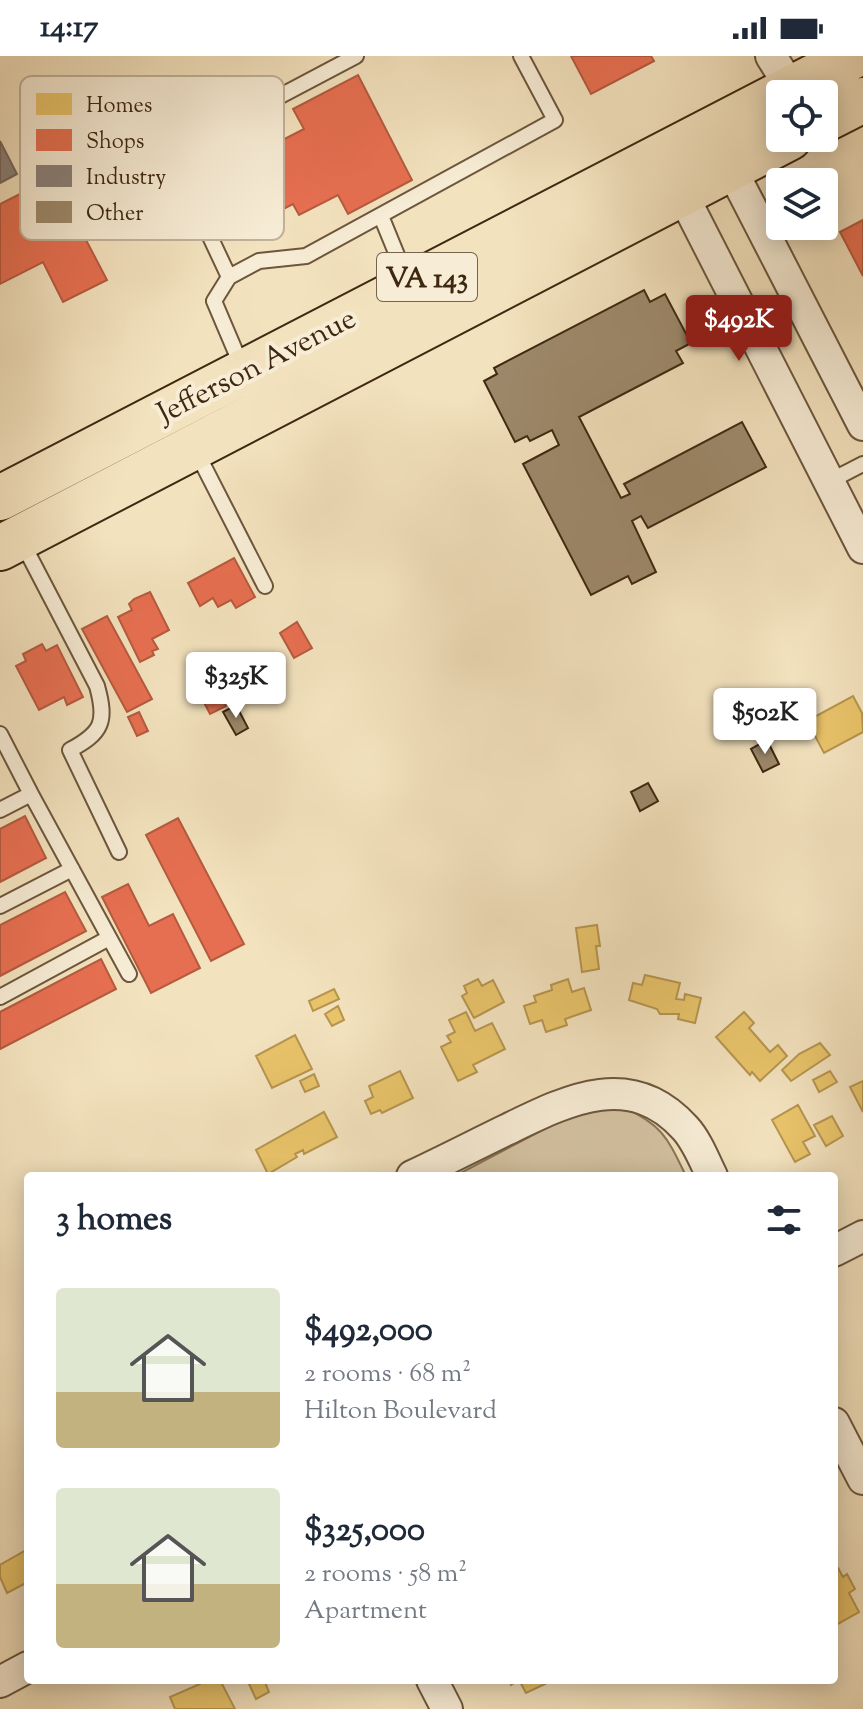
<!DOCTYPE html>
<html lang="en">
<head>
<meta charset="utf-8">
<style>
	body { margin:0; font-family:"Sorts Mill Goudy",serif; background:#f2f2f3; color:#1f2937; height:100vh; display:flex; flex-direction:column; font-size:30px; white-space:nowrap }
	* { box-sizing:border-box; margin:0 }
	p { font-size:26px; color:#747a83 }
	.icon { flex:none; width:44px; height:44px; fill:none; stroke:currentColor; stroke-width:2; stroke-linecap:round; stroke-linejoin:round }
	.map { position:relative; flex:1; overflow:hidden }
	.panel { position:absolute; left:24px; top:1116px; width:814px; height:512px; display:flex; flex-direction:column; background:#fff; border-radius:8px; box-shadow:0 4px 20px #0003 }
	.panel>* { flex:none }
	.tools { position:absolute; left:766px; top:24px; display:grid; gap:16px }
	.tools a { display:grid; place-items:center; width:72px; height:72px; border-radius:8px; background:#fff; box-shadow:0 4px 20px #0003; font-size:40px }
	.price { position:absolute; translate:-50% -68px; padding:0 18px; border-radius:8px; background:#fff; color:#222; font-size:26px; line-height:52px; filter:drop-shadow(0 2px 4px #0008) }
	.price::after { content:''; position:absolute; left:50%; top:48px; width:24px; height:18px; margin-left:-12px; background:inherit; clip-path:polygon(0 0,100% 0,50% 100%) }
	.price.current { background:#8f2418; color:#fff }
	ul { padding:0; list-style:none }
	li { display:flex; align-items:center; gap:24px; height:200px; padding:0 32px }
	li span { display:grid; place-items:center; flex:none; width:224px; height:160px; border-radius:8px; color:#555 }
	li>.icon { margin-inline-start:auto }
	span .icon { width:96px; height:96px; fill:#fffc; stroke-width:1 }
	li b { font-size:34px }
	h2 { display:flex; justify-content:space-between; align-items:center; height:96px; padding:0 32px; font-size:34px }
	.status { display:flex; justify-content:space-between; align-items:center; height:56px; padding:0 40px; background:#fff; direction:ltr }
	.status svg { height:22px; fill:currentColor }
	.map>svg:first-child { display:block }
</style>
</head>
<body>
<div class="status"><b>14:17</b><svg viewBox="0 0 49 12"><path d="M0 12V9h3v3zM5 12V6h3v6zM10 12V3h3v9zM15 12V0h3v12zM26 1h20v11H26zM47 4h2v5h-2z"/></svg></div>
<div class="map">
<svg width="863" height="1653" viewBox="0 0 863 1653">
	<rect width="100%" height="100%" fill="#f3e2be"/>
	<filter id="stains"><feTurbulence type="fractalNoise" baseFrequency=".0025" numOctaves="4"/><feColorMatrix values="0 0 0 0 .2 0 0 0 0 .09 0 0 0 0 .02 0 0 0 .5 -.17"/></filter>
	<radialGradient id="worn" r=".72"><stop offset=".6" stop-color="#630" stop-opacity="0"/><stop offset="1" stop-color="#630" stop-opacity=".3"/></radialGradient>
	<path fill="#d4c2a1" stroke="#8a7559" stroke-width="2" d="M623,1051C663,1069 668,1083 686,1120H455L573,1058L599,1052Z"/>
	<path fill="#e9c46a" stroke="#b6954f" stroke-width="2" d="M853,640L862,657L863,676L824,697L807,665Z
		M597,869L600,890H596L599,913L582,916L576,872Z
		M645,919L680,927L676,943L684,944L685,938L701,942L695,967L678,963L679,958H660L657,953L629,944L633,927L642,929Z
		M478,923L482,930L493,924L504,946L474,962L462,940L467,937L464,930Z
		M568,923L572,936L584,932L591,954L565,963L567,969L546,976L542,964L530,968L524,950L536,946L534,940L552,934L551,929Z
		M334,933L339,943L313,955L309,945Z
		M338,950L344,964L332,970L325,958Z
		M466,956L475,975L492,967L505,993L473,1009L477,1016L458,1025L441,991L451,986L447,980L455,976L449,964Z
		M744,956L754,967L749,972L770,996L778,989L787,1000L760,1025L752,1016L750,1019L716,981Z
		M295,979L312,1013L272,1032L256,1000Z
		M820,987L830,999L791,1025L782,1014L799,998Z
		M400,1015L413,1042L382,1057L380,1054L371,1058L365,1045L373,1041L369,1030Z
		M830,1015L837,1026L819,1036L813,1024Z
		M314,1018L319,1030L305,1036L300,1025Z
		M863,1025V1056L850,1031Z
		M798,1049L815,1080L803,1086L810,1098L795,1106L772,1064Z
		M324,1056L337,1081L304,1098L303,1094L295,1098L297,1101L268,1118L256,1094Z
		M832,1060L843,1080L826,1090L814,1069Z
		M28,1493V1526L7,1537L0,1521V1509Z
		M838,1512L843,1521L847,1518L855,1533L849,1537L859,1556L834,1570V1514Z
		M198,1624H229L222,1628L235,1653H175L170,1641L200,1628Z
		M257,1624H264L269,1636L256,1643L249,1628Z
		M509,1624H543L545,1628L526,1637L519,1624L511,1629Z"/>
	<path fill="#e76f51" stroke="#b55a3e" stroke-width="2" d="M571,0H651L654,5L591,38Z
		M358,19L412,124L348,158L338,139L299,159L293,148L250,170L222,115L304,73L293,53Z
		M53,121L107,224L63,246L43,206L0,228V148Z
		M863,164V220L840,176Z
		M234,502L255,541L236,552L231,544L218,551L213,542L200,550L188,527Z
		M150,536L169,574L152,583L158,593L152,595L154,599L140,606L118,561L132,554L129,548L134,543Z
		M107,560L152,643L127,656L82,573Z
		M297,566L312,592L294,602L280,577Z
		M42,588L46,595L57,589L83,641L67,649L64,641L39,654L16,610L26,605L23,598Z
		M214,627L226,650L210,658L198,635Z
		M139,656L148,675L137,680L128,661Z
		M25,760L46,802L0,826V773Z
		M178,762L244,888L211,905L146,779Z
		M128,828L149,870L173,858L200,912L151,937L102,841Z
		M65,836L86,875L0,920V869Z
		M101,903L116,933L0,993V956Z"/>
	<path fill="#8a817c" stroke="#74665c" stroke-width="2" d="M0,85L17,118L0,127Z"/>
	<path fill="#9d896b" stroke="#3f2811" stroke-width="2" d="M644,234L650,246L665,238L691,287L676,295L683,307L579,361L621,442L630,438L624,428L742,366L766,411L648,472L641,460L632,465L656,516L632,528L628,520L591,539L523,408L559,389L552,374L530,385L527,380L515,386L484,325L497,318L494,312Z
		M236,649L248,672L236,679L223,656Z
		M767,684L779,708L763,716L751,693Z
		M648,727L658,745L640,755L631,736Z"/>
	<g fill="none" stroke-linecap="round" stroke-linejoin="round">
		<defs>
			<path id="service" d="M381,160L408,226
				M229,221L175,106L193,86L356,0
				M242,311L214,245L229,221L259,205L306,200L555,64L521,0
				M196,395L265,530
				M830,425L863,408
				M22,486L97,630C107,666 102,677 70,694L119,796
				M0,678L31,738
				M0,754L31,738L129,918
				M0,850L72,813
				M0,941L109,882"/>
			<path id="minor" d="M771,0L791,32
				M723,97L863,369
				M674,122L863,492
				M412,1120C444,1105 475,1089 506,1074C566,1045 630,1011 685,1072C697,1085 704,1104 712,1120
				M834,1195L863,1180
				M834,1367L863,1423
				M432,1624L447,1653
				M0,1626L28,1611"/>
			<path id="primary" d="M824,64L863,44
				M0,442L854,0
				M0,492L789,82"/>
		</defs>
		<use href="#service" stroke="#6c563c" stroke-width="18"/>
		<use href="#minor" stroke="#6c563c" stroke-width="34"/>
		<use href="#primary" stroke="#3f2811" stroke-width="48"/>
		<use href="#service" stroke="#f7ecd5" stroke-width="14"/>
		<use href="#minor" stroke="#f7ecd5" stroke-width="30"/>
		<use href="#primary" stroke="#f3e2be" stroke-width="44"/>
	</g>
	<g text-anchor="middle" stroke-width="8" stroke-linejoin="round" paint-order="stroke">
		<rect fill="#f7ecd5" stroke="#76634c" stroke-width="2" x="377" y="197" width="100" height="48" rx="6"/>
		<g font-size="28" font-weight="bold" fill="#3f2811">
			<text x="427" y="231">VA 143</text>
		</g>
		<g font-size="30" fill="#3f2811" stroke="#f7ecd5">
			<text transform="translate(256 309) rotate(-27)" y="10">Jefferson Avenue</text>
		</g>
	</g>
	<rect x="20" y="20" width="264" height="164" rx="12" fill="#f7ecd5" stroke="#c0b19a" stroke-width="2"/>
	<rect x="36" y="37" width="36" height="22" fill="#e9c46a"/>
	<rect x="36" y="73" width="36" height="22" fill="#e76f51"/>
	<rect x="36" y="109" width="36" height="22" fill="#8a817c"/>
	<rect x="36" y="145" width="36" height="22" fill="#9d896b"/>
	<g font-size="22" fill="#3f2811">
		<text x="86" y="56">Homes</text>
		<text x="86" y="92">Shops</text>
		<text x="86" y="128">Industry</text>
		<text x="86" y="164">Other</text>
	</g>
	<rect width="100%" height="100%" filter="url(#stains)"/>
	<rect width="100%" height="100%" fill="url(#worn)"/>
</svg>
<div class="tools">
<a><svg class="icon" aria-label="locate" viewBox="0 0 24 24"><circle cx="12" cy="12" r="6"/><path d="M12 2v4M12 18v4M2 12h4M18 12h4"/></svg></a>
<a><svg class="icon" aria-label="layers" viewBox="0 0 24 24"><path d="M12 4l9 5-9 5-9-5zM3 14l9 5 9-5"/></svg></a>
</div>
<b class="price current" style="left:739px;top:307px">$492K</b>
<b class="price" style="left:236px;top:664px">$325K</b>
<b class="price" style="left:765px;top:700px">$502K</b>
<section class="panel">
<h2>3 homes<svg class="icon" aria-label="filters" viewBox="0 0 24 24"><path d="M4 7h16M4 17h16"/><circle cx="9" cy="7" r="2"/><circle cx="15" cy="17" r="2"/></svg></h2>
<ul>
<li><span style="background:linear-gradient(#dfe7d0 65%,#c2b280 0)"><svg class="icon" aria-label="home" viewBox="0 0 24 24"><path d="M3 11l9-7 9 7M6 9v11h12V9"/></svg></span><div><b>$492,000</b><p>2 rooms · 68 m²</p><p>Hilton Boulevard</p></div></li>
<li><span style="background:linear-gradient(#dfe7d0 60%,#c2b280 0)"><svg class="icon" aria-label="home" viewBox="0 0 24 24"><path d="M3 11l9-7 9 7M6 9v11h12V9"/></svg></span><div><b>$325,000</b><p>2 rooms · 58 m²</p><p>Apartment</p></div></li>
</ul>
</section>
</div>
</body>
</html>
